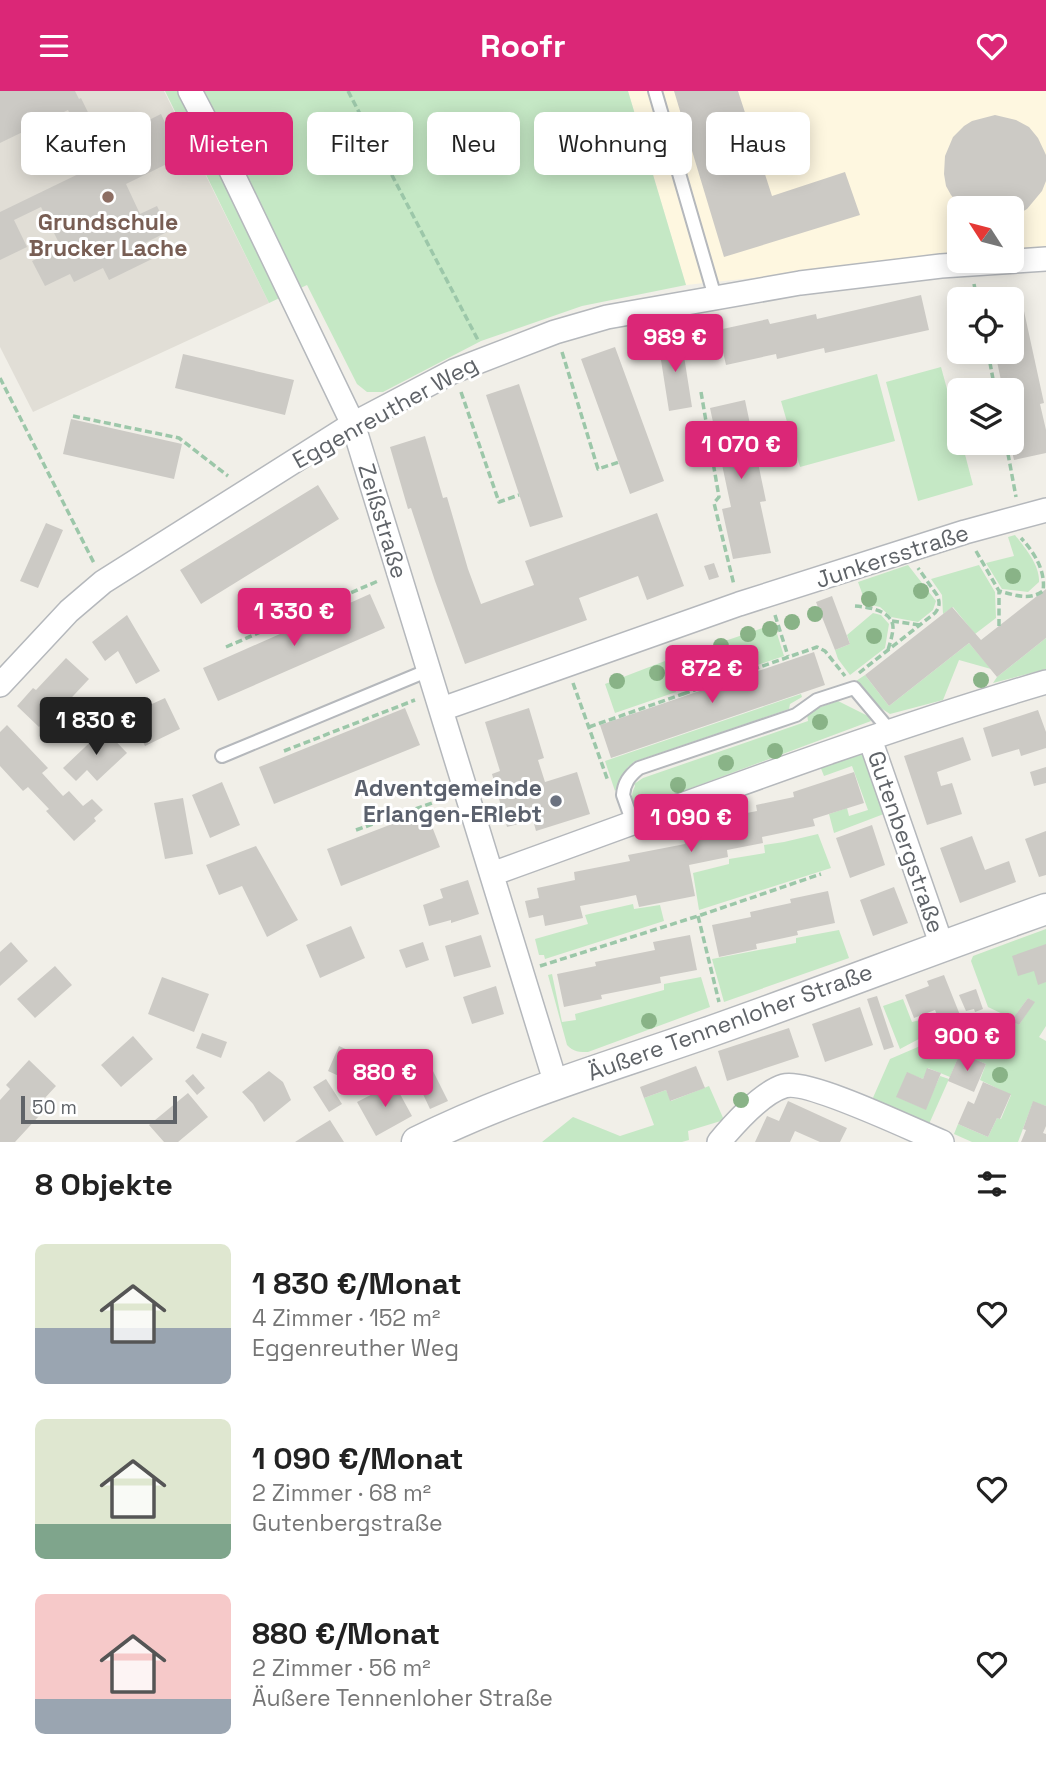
<!DOCTYPE html>
<html lang="de">
<head>
<meta charset="utf-8">
<style>
	body { margin:0; font-family:"Space Grotesk",sans-serif; background:#f6f6f6; color:#222; height:100vh; display:flex; flex-direction:column; font-size:26px; white-space:nowrap }
	* { box-sizing:border-box; margin:0 }
	p { font-size:23px; color:#767676 }
	.icon { flex:none; width:38px; height:38px; fill:none; stroke:currentColor; stroke-width:2; stroke-linecap:round; stroke-linejoin:round }
	.map { position:relative; height:1051px; overflow:hidden }
	.side { display:flex; flex-direction:column; background:#fff; flex:1 }
	.side>* { flex:none }
	.banner { position:absolute; left:21px; top:21px; width:1004px; height:63px; display:flex; gap:14px }
	.needle { width:46px; rotate:306deg }
	.fabs { position:absolute; left:947px; top:105px; display:grid; gap:14px }
	.fabs a { display:grid; place-items:center; width:77px; height:77px; border-radius:10px; background:#fff; box-shadow:0 4px 18px #0003; font-size:35px }
	.scale { position:absolute; left:21px; bottom:18px; width:156px; box-sizing:border-box; padding-left:7px; border:4px solid #5f6368; border-top:0; font-size:19px; line-height:24px; white-space:nowrap; color:#5f6368; -webkit-text-stroke:5px #fff; paint-order:stroke }
	.price { position:absolute; translate:-50% -60px; padding:0 16px; border-radius:7px; background:#db2777; color:#fff; font-size:23px; line-height:46px; filter:drop-shadow(0 2px 4px #0008) }
	.price::after { content:''; position:absolute; left:50%; top:42px; width:21px; height:16px; margin-left:-10px; background:inherit; clip-path:polygon(0 0,100% 0,50% 100%) }
	.price.current { background:#222; color:#fff }
	ul { padding:0; list-style:none }
	li { display:flex; align-items:center; gap:21px; height:175px; padding:0 35px }
	li span { display:grid; place-items:center; flex:none; width:196px; height:140px; border-radius:10px; color:#555 }
	li>.icon { margin-inline-start:auto }
	span .icon { width:84px; height:84px; fill:#fffc; stroke-width:1 }
	li b { font-size:30px }
	h2 { display:flex; justify-content:space-between; align-items:center; height:84px; padding:0 35px; font-size:30px }
	.tag { padding:0 24px; border-radius:10px; background:#fff; box-shadow:0 4px 18px #0003; font-size:24px; line-height:63px }
	.tag.current { background:#db2777; color:#fff }
	header { display:flex; justify-content:space-between; align-items:center; height:91px; padding:0 35px; background:#db2777; color:#fff; font-size:32px; font-weight:700 }
	.map>svg:first-child { display:block }
</style>
</head>
<body>
<header><svg class="icon" aria-label="menu" viewBox="0 0 24 24"><path d="M4 6h16M4 12h16M4 18h16"/></svg>Roofr<svg class="icon" aria-label="heart" viewBox="0 0 24 24"><path d="M12 20l-8-8c-3-5 5-10 8-4 3-6 11-1 8 4z"/></svg></header>
<div class="map">
<svg width="1046" height="1051" viewBox="0 0 1046 1051">
	<rect width="100%" height="100%" fill="#f1efe8"/>
	<path fill="#fef7e0" d="M628,0H1046V156L1012,160V117H959V165L686,194Z"/>
	<path fill="#e1ded6" d="M0,0H164L269,212L33,321L0,256Z"/>
	<path fill="#c5e8c5" d="M165,0H628L686,194L582,215L481,250L383,301H367L357,293L307,194L269,212Z
		M941,276L959,342V352H962L973,394L918,410L886,291Z
		M877,283L895,350L800,376L781,310Z
		M1015,444C1025,457 1040,474 1039,491L1028,501L1002,498L986,472L1014,465L1008,446Z
		M908,474L936,510L933,519L918,531L891,526L880,516L866,513L858,491Z
		M979,474L995,501L996,527L975,543L953,516L943,523L942,504L931,488Z
		M873,522L881,524L889,533L885,557L850,584L838,568L835,559L850,553L847,544Z
		M774,533L784,565L686,598L676,567Z
		M1046,547V578L993,592L997,586Z
		M969,552L991,578L959,569L943,609L890,623L867,608L856,590L865,584L889,615Z
		M665,570L676,601L615,622L605,593Z
		M801,603L802,606L790,613L789,618L633,671V673L628,676L624,685L621,686L619,694L615,700L605,670Z
		M838,610L868,625L871,630L635,718C631,707 631,704 635,695L634,693L643,687L808,630L807,623L809,620Z
		M860,660L867,663L889,721L834,742L829,723L847,717L849,725L868,719L852,675L824,685L820,675Z
		M818,743L831,777L699,819L693,782L729,773V768L765,762L764,754L784,751Z
		M633,813L634,818L660,814L664,830L545,868L544,864H539L535,848L588,833L585,824Z
		M1046,838V935L1039,946L1046,950V1015L1033,1011L1018,1051H972L954,1043L958,1033L988,1046L997,1027L1001,1028L1011,1004L980,989L986,973L960,962L950,986L928,977L923,988L907,982L897,1006L925,1018L940,985L949,988L929,1033L872,1009L890,968L990,925L998,929L1001,924L1019,934L1034,911L1028,907L1013,928L988,916L971,870L973,865Z
		M839,839L849,867L724,911L712,868L796,852V847Z
		M552,883L562,931L576,929L575,923L664,899V893L701,886L710,916L588,961C580,961 573,961 567,954L548,884Z
		M903,908L912,931L928,927L934,940L900,958L883,915Z
		M709,995L724,1029L688,1040L689,1049L682,1051H542L573,1026L620,1045L654,1034L644,1007L666,999L671,1010Z"/>
	<path fill="#cccac5" d="M0,0H75L79,8L81,7L103,52L161,23L181,66L126,93L140,123L157,115L169,140L145,152L152,168L109,189L103,177L74,191L70,183L45,195L32,170L61,156L41,116L14,129L27,156L0,169V121L95,75L68,19L0,52Z
		M674,0H738L772,105L845,81L860,124L724,166Z
		M995,24L1016,29L1029,36L1038,47L1046,64V90L1042,100L1027,118L1012,127V117H962L951,104L946,95L944,83L945,65L953,46L964,35L972,30Z
		M921,204L929,239L825,262L824,257L777,268L776,263L726,274L718,239L768,228L770,233L816,223L817,228Z
		M1022,211L1044,312L1040,313L1046,339V362L1014,369L1010,352H1012V299H1003L995,261H1012V213Z
		M681,246L692,316L669,320L658,250Z
		M615,256L664,390L630,403L581,268Z
		M183,263L294,289L285,324L175,297Z
		M519,293L563,426L530,436L486,304Z
		M745,309L766,410L760,411L771,462L733,468L722,418L731,416L710,317Z
		M71,328L182,353L174,388L63,363Z
		M425,345L443,407L447,406L468,478L481,513L534,494L525,470L657,422L684,495L647,509L638,485L579,507L587,529L465,573L435,490L411,417L408,418L390,356Z
		M318,394L339,428L201,513L180,479Z
		M46,432L63,439L38,497L20,490Z
		M714,472L719,486L709,489L704,475Z
		M1046,498V547L997,586L969,552L889,615L865,584L952,516L981,549Z
		M370,503L385,537L218,610L203,577Z
		M832,505L850,553L835,559L816,511Z
		M127,524L160,580L136,593L118,560L105,570L92,551Z
		M814,561L825,594L611,667L600,634Z
		M66,567L89,588L59,620L56,618L39,636L17,615L33,597L36,599Z
		M165,607L180,638L145,655L130,623Z
		M405,617L420,654L274,713L259,676Z
		M529,617L544,667L538,669L545,691L577,681L590,723L536,740L533,729L507,736L492,683L500,680L485,631Z
		M1038,619L1046,641V657L1021,665L1019,658L992,666L983,637Z
		M7,634L48,677L42,682L63,705L69,700L83,715L92,708L103,719L94,727L96,730L74,750L46,720L49,718L28,696L23,700L0,675V641Z
		M104,638L127,662L97,690L87,679L76,690L63,677Z
		M963,646L971,669L937,681L941,695L952,692L962,723L927,734L904,665Z
		M1046,676V692L1034,695L1030,681Z
		M854,681L864,712L813,728L815,735L762,746L763,752L727,759L728,766L689,774L695,805L639,816L636,804L617,808L580,815L583,827L545,835L543,824L529,827L525,810L539,807L537,797L575,789L574,781L630,770L628,764L685,753L683,741L722,733L721,727L757,720L756,714L794,706L793,701Z
		M222,691L240,734L210,747L192,704Z
		M183,707L193,763L165,768L154,712Z
		M426,720L440,756L341,795L327,758Z
		M872,734L885,774L850,787L836,747Z
		M1046,740V784L1039,786L1025,748Z
		M972,745L985,779L1009,770L1016,791L960,812L940,757Z
		M256,755L298,829L267,846L242,795L219,804L206,774Z
		M468,789L479,823L451,832V829L429,835L423,814L443,807L440,798Z
		M894,796L908,832L873,845L860,809Z
		M828,800L835,832L797,840L798,844L756,853L757,858L719,866L712,834L751,826L750,821L791,812L790,808Z
		M351,835L365,867L320,887L306,854Z
		M481,844L491,876L454,886L445,855Z
		M690,844L697,879L660,886L661,892L601,904L602,908L564,916L557,883L596,875L595,871L655,859L653,851Z
		M11,851L28,870L0,895V861Z
		M423,851L429,869L406,877L399,859Z
		M1046,853V891L1038,894L1034,880L1018,885L1012,865Z
		M55,875L72,894L35,927L17,908Z
		M944,884L962,929L942,936L935,919L914,927L905,904L929,895L927,890Z
		M162,886L209,903L194,941L148,923Z
		M496,895L504,923L472,933L463,906Z
		M976,898L983,918L975,921L974,918L966,920L959,904Z
		M877,905L894,956L884,959L867,908Z
		M1028,907L1035,911L1019,934L1011,930Z
		M860,916L873,954L825,971L812,933Z
		M789,937L799,966L727,990L718,960Z
		M202,942L227,951L221,967L196,957Z
		M133,945L153,968L121,996L101,974Z
		M339,955L374,971L363,996L328,980Z
		M960,962L986,973L974,1001L948,990Z
		M29,969L56,995L33,1020L39,1025L15,1051H0V1009L10,998L6,994Z
		M696,975L705,997L670,1010L666,999L644,1007L640,996Z
		M431,976L448,1010L430,1018L414,984Z
		M927,977L941,982L926,1019L896,1006L907,981L923,988Z
		M269,980L283,991L291,1009L264,1031L253,1013L242,1001Z
		M193,983L205,997L197,1004L185,990Z
		M326,988L342,1013L329,1021L313,996Z
		M983,991L1011,1003L1000,1028L997,1027L988,1046L958,1033L968,1010L974,1013Z
		M394,992L412,1025L376,1045L357,1011Z
		M188,1002L208,1026L178,1051H164L149,1034Z
		M788,1010L847,1037L840,1051H820L795,1040L790,1051H755L767,1025L779,1030Z
		M1033,1010L1046,1015V1035L1043,1042L1046,1043V1051H1021L1026,1039L1023,1038Z
		M330,1029L344,1051H295L312,1040Z"/>
	<g fill="none" stroke-linecap="round" stroke-linejoin="round">
		<defs>
			<path id="service" d="M655,0L715,206
				M222,665L429,579
				M633,732L623,704C624,692 629,685 639,677L796,624L817,609L854,597L891,641"/>
			<path id="minor" d="M190,0L224,65L353,333L556,993
				M0,594L69,520L103,491L353,333L454,280L555,241L607,226L800,192L941,175L1046,168
				M442,618L739,513L965,441L1046,419
				M870,648L942,855
				M492,783C676,717 859,646 1046,591
				M719,1051C734,1033 761,1002 784,995C808,988 913,1039 942,1051"/>
			<path id="tertiary" d="M417,1051C509,1005 609,976 706,942C820,902 932,858 1046,818"/>
		</defs>
		<use href="#service" stroke="#b5b8bc" stroke-width="16"/>
		<use href="#minor" stroke="#b5b8bc" stroke-width="26"/>
		<use href="#tertiary" stroke="#b5b8bc" stroke-width="33"/>
		<path stroke="#9cc7a9" stroke-width="3.5" stroke-dasharray="7 3.5" stroke-linecap="butt" d="M348,0L478,249
			M974,193L977,208
			M562,261L598,378L619,371
			M988,261L995,299
			M0,287L95,474
			M461,301L499,411L519,404
			M701,301L719,406L714,412L734,494
			M73,325L179,347L228,385
			M1006,352L1016,406
			M976,460L999,500C1015,504 1029,510 1043,500C1046,480 1034,461 1021,447
			M855,515C867,516 892,519 893,536C893,543 890,552 888,559
			M775,524L788,565
			M892,530L920,534
			M999,535V500
			M226,556L378,490
			M859,582L935,522C940,516 940,511 937,504L918,477
			M573,592L608,690
			M683,603L817,556L825,560L845,585
			M589,636L683,603L668,558
			M284,660L415,609
			M356,739L446,707
			M698,825L719,911
			M540,875L698,825L821,783"/>
		<use href="#service" stroke="#fff" stroke-width="12"/>
		<use href="#minor" stroke="#fff" stroke-width="23"/>
		<use href="#tertiary" stroke="#fff" stroke-width="30"/>
	</g>
	<g fill="#89b387">
		<circle cx="1013" cy="485" r="8"/>
		<circle cx="921" cy="500" r="8"/>
		<circle cx="869" cy="508" r="8"/>
		<circle cx="815" cy="523" r="8"/>
		<circle cx="792" cy="531" r="8"/>
		<circle cx="770" cy="538" r="8"/>
		<circle cx="748" cy="543" r="8"/>
		<circle cx="874" cy="545" r="8"/>
		<circle cx="721" cy="555" r="8"/>
		<circle cx="705" cy="563" r="8"/>
		<circle cx="657" cy="582" r="8"/>
		<circle cx="981" cy="589" r="8"/>
		<circle cx="617" cy="590" r="8"/>
		<circle cx="820" cy="631" r="8"/>
		<circle cx="775" cy="660" r="8"/>
		<circle cx="726" cy="672" r="8"/>
		<circle cx="678" cy="694" r="8"/>
		<circle cx="649" cy="930" r="8"/>
		<circle cx="1000" cy="984" r="8"/>
		<circle cx="741" cy="1009" r="8"/>
	</g>
	<circle fill="#8d6e63" stroke="#fff" stroke-width="2.5" cx="108" cy="106" r="7"/>
	<circle fill="#6b7280" stroke="#fff" stroke-width="2.5" cx="556" cy="710" r="7"/>
	<g text-anchor="middle" stroke-width="6" stroke-linejoin="round" paint-order="stroke">
		<g font-size="23" font-weight="bold" fill="#785e54" stroke="#fff">
			<text x="108" y="139">Grundschule<tspan x="108" dy="26">Brucker Lache</tspan></text>
		</g>
		<g font-size="23" fill="#5f6368" stroke="#fff">
			<text transform="translate(385 321) rotate(-29)" y="8">Eggenreuther Weg</text>
			<text transform="translate(383 430) rotate(73)" y="8">Zeißstraße</text>
			<text transform="translate(892 465) rotate(-18)" y="8">Junkersstraße</text>
			<text transform="translate(906 751) rotate(71)" y="8">Gutenbergstraße</text>
			<text transform="translate(730 931) rotate(-20)" y="8">Äußere Tennenloher Straße</text>
		</g>
		<g font-size="23" font-weight="bold" fill="#5b616d" stroke="#fff" text-anchor="end">
			<text x="542" y="705">Adventgemeinde<tspan x="542" dy="26">Erlangen-ERlebt</tspan></text>
		</g>
	</g>
</svg>
<div class="fabs">
<a><svg class="needle" viewBox="-14 -14 28 28"><path d="M0-13l5 13h-10z" fill="#e53935"/><path d="M0 13l5-13h-10z" fill="#767676"/></svg></a>
<a><svg class="icon" aria-label="locate" viewBox="0 0 24 24"><circle cx="12" cy="12" r="6"/><path d="M12 2v4M12 18v4M2 12h4M18 12h4"/></svg></a>
<a><svg class="icon" aria-label="layers" viewBox="0 0 24 24"><path d="M12 4l9 5-9 5-9-5zM3 14l9 5 9-5"/></svg></a>
</div>
<div class="scale">50 m</div>
<b class="price" style="left:675px;top:283px">989 €</b>
<b class="price" style="left:741px;top:390px">1 070 €</b>
<b class="price" style="left:294px;top:557px">1 330 €</b>
<b class="price" style="left:712px;top:614px">872 €</b>
<b class="price current" style="left:96px;top:666px">1 830 €</b>
<b class="price" style="left:691px;top:763px">1 090 €</b>
<b class="price" style="left:967px;top:982px">900 €</b>
<b class="price" style="left:385px;top:1018px">880 €</b>
<div class="banner">
<a class="tag">Kaufen</a>
<a class="tag current">Mieten</a>
<a class="tag">Filter</a>
<a class="tag">Neu</a>
<a class="tag">Wohnung</a>
<a class="tag">Haus</a>
</div>
</div>
<section class="side">
<h2>8 Objekte<svg class="icon" aria-label="filters" viewBox="0 0 24 24"><path d="M4 7h16M4 17h16"/><circle cx="9" cy="7" r="2"/><circle cx="15" cy="17" r="2"/></svg></h2>
<ul>
<li><span style="background:linear-gradient(#dfe7d0 60%,#9aa5b1 0)"><svg class="icon" aria-label="home" viewBox="0 0 24 24"><path d="M3 11l9-7 9 7M6 9v11h12V9"/></svg></span><div><b>1 830 €/Monat</b><p>4 Zimmer · 152 m²</p><p>Eggenreuther Weg</p></div><svg class="icon" aria-label="heart" viewBox="0 0 24 24"><path d="M12 20l-8-8c-3-5 5-10 8-4 3-6 11-1 8 4z"/></svg></li>
<li><span style="background:linear-gradient(#dfe7d0 75%,#7fa58c 0)"><svg class="icon" aria-label="home" viewBox="0 0 24 24"><path d="M3 11l9-7 9 7M6 9v11h12V9"/></svg></span><div><b>1 090 €/Monat</b><p>2 Zimmer · 68 m²</p><p>Gutenbergstraße</p></div><svg class="icon" aria-label="heart" viewBox="0 0 24 24"><path d="M12 20l-8-8c-3-5 5-10 8-4 3-6 11-1 8 4z"/></svg></li>
<li><span style="background:linear-gradient(#f6c9c9 75%,#9aa5b1 0)"><svg class="icon" aria-label="home" viewBox="0 0 24 24"><path d="M3 11l9-7 9 7M6 9v11h12V9"/></svg></span><div><b>880 €/Monat</b><p>2 Zimmer · 56 m²</p><p>Äußere Tennenloher Straße</p></div><svg class="icon" aria-label="heart" viewBox="0 0 24 24"><path d="M12 20l-8-8c-3-5 5-10 8-4 3-6 11-1 8 4z"/></svg></li>
</ul>
</section>
</body>
</html>
